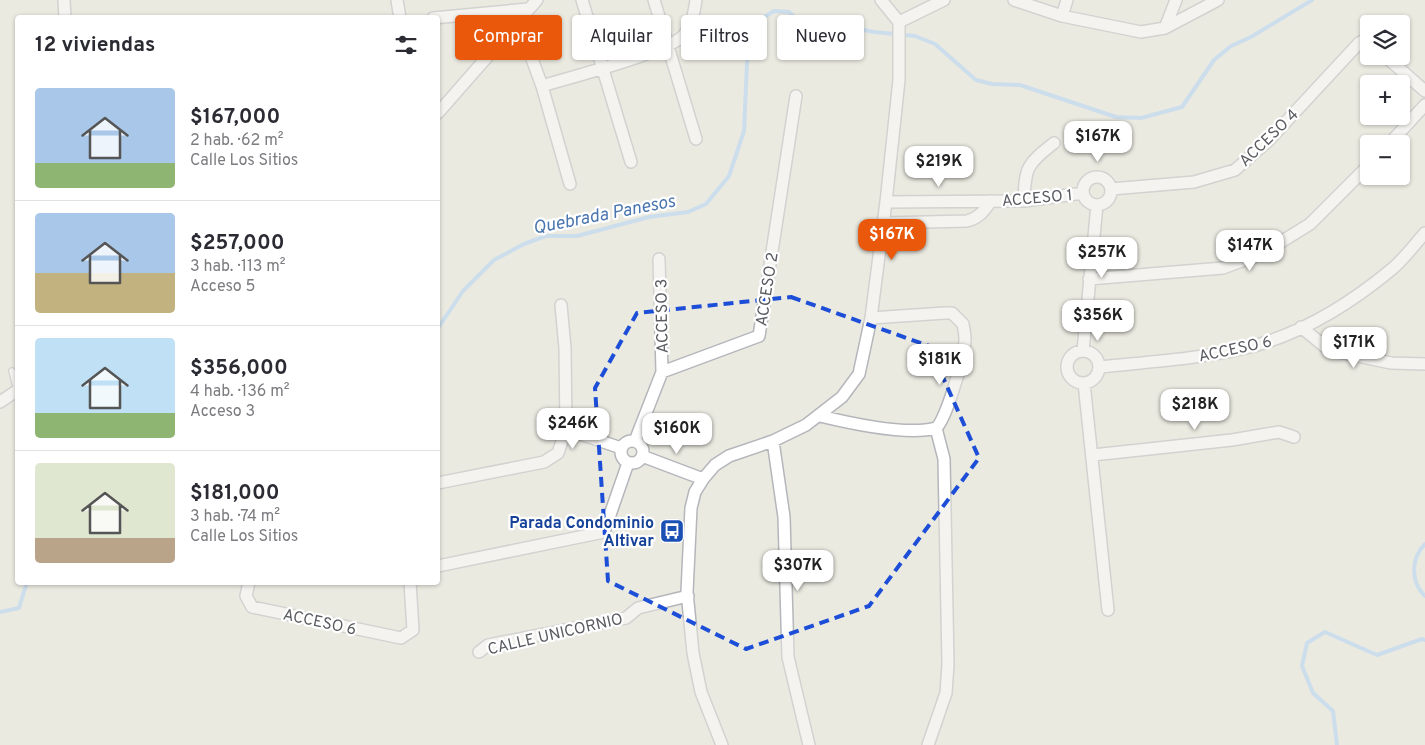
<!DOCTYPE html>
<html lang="es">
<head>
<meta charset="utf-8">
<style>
	body { margin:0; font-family:Overpass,sans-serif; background:#f2f2f3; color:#2b2b33; height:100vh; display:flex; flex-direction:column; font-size:19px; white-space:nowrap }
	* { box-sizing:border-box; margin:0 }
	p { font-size:16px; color:#7c7c81 }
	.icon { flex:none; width:28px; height:28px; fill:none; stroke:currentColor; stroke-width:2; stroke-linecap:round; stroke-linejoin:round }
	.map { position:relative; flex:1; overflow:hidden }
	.drawer { position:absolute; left:15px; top:15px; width:425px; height:570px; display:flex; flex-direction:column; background:#fff; border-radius:5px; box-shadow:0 1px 4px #0004 }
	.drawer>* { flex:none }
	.banner { position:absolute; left:455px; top:15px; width:475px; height:45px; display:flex; gap:10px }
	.tools { position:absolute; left:1360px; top:15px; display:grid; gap:10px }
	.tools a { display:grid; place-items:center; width:50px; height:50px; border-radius:5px; background:#fff; box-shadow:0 1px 4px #0004; font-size:25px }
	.price { position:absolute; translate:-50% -42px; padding:0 11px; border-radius:10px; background:#fff; color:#222; font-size:16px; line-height:32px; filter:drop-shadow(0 1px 2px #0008) }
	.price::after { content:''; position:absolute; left:50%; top:30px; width:15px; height:11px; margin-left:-8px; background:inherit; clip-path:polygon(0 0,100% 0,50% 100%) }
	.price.current { background:#ea580c; color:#fff }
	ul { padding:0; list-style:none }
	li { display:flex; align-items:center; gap:15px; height:125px; padding:0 20px }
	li+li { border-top:1px solid #e1e1e2 }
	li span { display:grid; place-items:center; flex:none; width:140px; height:100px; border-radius:5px; color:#555 }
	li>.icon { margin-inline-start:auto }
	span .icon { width:60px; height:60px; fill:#fffc; stroke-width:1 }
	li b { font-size:21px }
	h2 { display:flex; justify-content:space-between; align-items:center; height:60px; padding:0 20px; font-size:21px }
	.chip { padding:0 18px; border-radius:5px; background:#fff; box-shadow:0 1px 4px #0004; font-size:18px; line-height:45px }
	.chip.current { background:#ea580c; color:#fff }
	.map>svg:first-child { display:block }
</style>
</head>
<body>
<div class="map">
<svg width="1425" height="745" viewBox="0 0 1425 745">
	<rect width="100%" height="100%" fill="#ebeae1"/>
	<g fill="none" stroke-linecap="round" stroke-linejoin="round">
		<path stroke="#a6cff7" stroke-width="4" d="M438,328L463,291L494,260L524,244L546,236H577L649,217L688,212L706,204L729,176L744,131L748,41L756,22L774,11L789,12L807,28L819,29L835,24L874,32L915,36L935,44L976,80L992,84L1020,85L1116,117L1141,118L1182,107L1214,60L1231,46L1251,37L1312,0
			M1425,544C1411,558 1410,582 1425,596
			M0,612L19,608L27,582
			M1337,745L1333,711L1313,693L1302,666L1307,643L1325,632L1377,655L1422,639L1425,640"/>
		<defs>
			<path id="lane" d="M12,371L17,390"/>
			<path id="street" d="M64,0L65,18
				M397,0L400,18
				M582,0L631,162
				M654,0L696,139
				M1014,0L1062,16L1141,32L1165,28L1218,0
				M1062,16L1067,0
				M433,18L528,9
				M899,22L944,0
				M1165,28L1176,0
				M525,40L542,86L570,184
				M1385,56L1425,91
				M542,86C568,78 668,52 683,36C692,26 694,13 696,0
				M438,113L537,0
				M1389,144L1425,105
				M1083 191a14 14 0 1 1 28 0a14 14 0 1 1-28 0Z
				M1111,189L1194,182L1235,170L1269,140L1359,43L1363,41L1369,42
				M1024,201C1025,167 1027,164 1054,143
				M886,202L1024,201L1083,193
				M883,223L967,221C979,218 984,211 991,201
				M659,259L662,372
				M1089,279L1223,268L1263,253L1310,224L1369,165
				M1301,327L1329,350L1391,363L1425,364
				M1083,351L1097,205
				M1067 367a16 16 0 1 1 32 0a16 16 0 1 1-32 0Z
				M1099,367C1147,362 1198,359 1246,348C1299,335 1350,304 1392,269C1404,259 1414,245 1425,233
				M1084,383L1108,610
				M0,402L18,390
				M820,416C849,423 908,436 936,428C946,421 965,354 965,339C965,334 964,329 963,324L952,313H945L871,318
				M566,429L621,448
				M621 452a11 11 0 1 1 22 0a11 11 0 1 1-22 0Z
				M635,441L662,372L759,336L796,96
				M773,441L784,517L788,657L809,745
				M1093,455L1232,440L1279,432L1294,437
				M642,456L703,479
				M438,483L544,462L558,453L566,429L565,348L561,305
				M438,566L604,532L628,463
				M249,582L246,596L252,607L401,638L413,630L410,582
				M479,652L488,645L626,618L638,608L688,596
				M722,745L701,692L693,653L687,592L691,508L695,492L703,479L715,465L729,456L773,441L806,425L842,397L859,374L871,318L886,202L899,80V22L881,0
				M928,745L946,693L948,664L944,459L936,428"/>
		</defs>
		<use href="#lane" stroke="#b4b6bb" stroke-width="8"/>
		<use href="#street" stroke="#b4b6bb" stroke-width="14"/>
		<use href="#lane" stroke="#fff" stroke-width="5.5"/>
		<use href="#street" stroke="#fff" stroke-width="11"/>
	</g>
	<path d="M0 0H1425V745H0ZM791,297L929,346L979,458L869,606L746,649L608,581L595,388L637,313Z" fill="#ebeae1" fill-opacity=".55" fill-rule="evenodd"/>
	<path fill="none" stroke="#1d4ed8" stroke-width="4" stroke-dasharray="10 6" stroke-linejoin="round" d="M791,297L929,346L979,458L869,606L746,649L608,581L595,388L637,313Z"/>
	<defs>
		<symbol id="bus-square" viewBox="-11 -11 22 22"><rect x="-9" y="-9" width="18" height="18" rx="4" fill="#1a4fb4" stroke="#fff"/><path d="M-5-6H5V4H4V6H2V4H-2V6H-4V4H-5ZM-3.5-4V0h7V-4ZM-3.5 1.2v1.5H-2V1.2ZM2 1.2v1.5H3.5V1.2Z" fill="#fff"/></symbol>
	</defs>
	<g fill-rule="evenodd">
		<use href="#bus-square" x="658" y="517" width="28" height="28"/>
	</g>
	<g text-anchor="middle" stroke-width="4.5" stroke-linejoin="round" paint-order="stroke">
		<g font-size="16" fill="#5a5c61" stroke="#fff">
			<text transform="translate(1268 137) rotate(-44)" y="6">ACCESO 4</text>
			<text transform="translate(1037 197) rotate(-5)" y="6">ACCESO 1</text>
			<text transform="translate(766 289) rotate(-81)" y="6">ACCESO 2</text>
			<text transform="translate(661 316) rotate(-91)" y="6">ACCESO 3</text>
			<text transform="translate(1235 348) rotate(-12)" y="6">ACCESO 6</text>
			<text transform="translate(320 621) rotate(12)" y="6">ACCESO 6</text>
			<text transform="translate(555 633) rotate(-13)" y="6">CALLE UNICORNIO</text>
		</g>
		<g font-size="16" font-weight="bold" fill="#164399" stroke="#fff" text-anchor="end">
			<text x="654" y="528">Parada Condominio<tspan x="654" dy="18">Altivar</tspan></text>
		</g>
		<g font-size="18" font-style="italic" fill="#4975af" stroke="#fff">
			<text transform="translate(604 214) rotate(-11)" y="6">Quebrada Panesos</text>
		</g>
	</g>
</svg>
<div class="tools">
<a><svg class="icon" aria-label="layers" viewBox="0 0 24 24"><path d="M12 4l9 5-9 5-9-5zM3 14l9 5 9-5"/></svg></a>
<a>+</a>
<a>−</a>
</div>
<b class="price" style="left:1098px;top:163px">$167K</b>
<b class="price" style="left:939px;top:188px">$219K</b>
<b class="price current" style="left:892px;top:261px">$167K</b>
<b class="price" style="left:1250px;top:272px">$147K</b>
<b class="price" style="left:1102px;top:279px">$257K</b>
<b class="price" style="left:1098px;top:342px">$356K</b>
<b class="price" style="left:1354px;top:369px">$171K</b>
<b class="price" style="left:940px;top:386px">$181K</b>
<b class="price" style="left:1195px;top:431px">$218K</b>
<b class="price" style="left:573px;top:450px">$246K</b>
<b class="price" style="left:677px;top:455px">$160K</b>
<b class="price" style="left:798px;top:592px">$307K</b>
<div class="banner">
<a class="chip current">Comprar</a>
<a class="chip">Alquilar</a>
<a class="chip">Filtros</a>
<a class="chip">Nuevo</a>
</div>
<section class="drawer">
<h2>12 viviendas<svg class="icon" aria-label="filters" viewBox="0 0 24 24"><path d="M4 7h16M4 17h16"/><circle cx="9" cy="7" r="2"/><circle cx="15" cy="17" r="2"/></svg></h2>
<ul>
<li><span style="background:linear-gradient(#a9c7e8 75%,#8fb573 0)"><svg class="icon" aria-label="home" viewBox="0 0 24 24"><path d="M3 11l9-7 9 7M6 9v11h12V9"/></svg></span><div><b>$167,000</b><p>2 hab. · 62 m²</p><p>Calle Los Sitios</p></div></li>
<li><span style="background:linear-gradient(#a9c7e8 60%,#c2b280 0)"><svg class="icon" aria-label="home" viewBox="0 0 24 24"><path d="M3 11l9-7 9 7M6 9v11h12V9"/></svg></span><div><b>$257,000</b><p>3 hab. · 113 m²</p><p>Acceso 5</p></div></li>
<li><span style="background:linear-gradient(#bfe0f5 75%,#8fb573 0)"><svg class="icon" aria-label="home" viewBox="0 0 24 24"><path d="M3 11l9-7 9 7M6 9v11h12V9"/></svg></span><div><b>$356,000</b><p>4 hab. · 136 m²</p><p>Acceso 3</p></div></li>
<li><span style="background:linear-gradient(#dfe7d0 75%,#b9a48a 0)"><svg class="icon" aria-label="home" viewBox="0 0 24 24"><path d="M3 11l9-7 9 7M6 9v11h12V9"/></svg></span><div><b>$181,000</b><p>3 hab. · 74 m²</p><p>Calle Los Sitios</p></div></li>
</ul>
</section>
</div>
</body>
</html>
